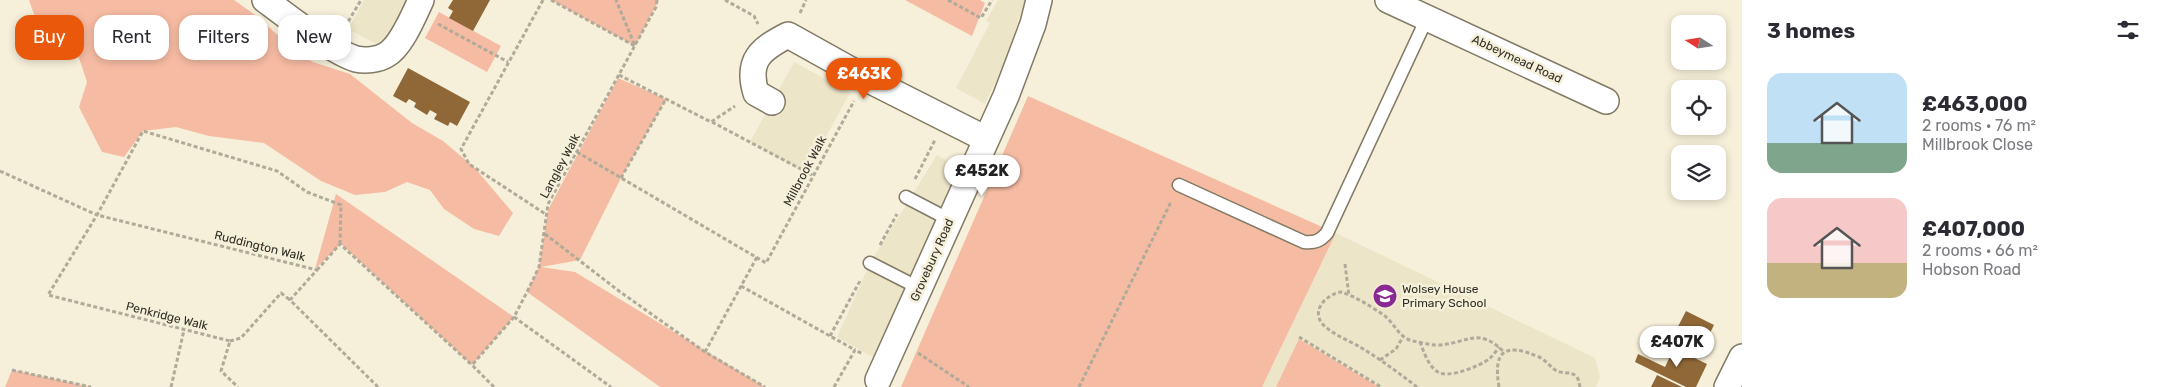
<!DOCTYPE html>
<html lang="en">
<head>
<meta charset="utf-8">
<style>
	body { margin:0; font-family:Rubik,sans-serif; background:#f7f7f7; color:#2b2b33; height:100vh; display:flex; flex-direction:column; font-size:19px; white-space:nowrap }
	* { box-sizing:border-box; margin:0 }
	p { font-size:16px; color:#7c7c81 }
	.icon { flex:none; width:28px; height:28px; fill:none; stroke:currentColor; stroke-width:2; stroke-linecap:round; stroke-linejoin:round }
	.map { position:relative; flex:1; overflow:hidden }
	.panel { display:flex; flex-direction:column; background:#fff; width:425px }
	.panel>* { flex:none }
	.guide { position:absolute; left:15px; top:15px; width:475px; height:45px; display:flex; gap:10px }
	.needle { width:32px; rotate:282deg }
	.fabs { position:absolute; left:1671px; top:15px; display:grid; gap:10px }
	.fabs a { display:grid; place-items:center; width:55px; height:55px; border-radius:10px; background:#fff; box-shadow:0 2px 8px #0003; font-size:25px }
	.price { position:absolute; translate:-50% -42px; padding:0 11px; border-radius:18px; background:#fff; color:#222; font-size:16px; line-height:32px; filter:drop-shadow(0 1px 2px #0008) }
	.price::after { content:''; position:absolute; left:50%; top:30px; width:15px; height:11px; margin-left:-8px; background:inherit; clip-path:polygon(0 0,100% 0,50% 100%) }
	.price.active { background:#ea580c; color:#fff }
	ul { padding:0; list-style:none }
	li { display:flex; align-items:center; gap:15px; height:125px; padding:0 25px }
	li span { display:grid; place-items:center; flex:none; width:140px; height:100px; border-radius:15px; color:#555 }
	li>.icon { margin-inline-start:auto }
	span .icon { width:60px; height:60px; fill:#fffc; stroke-width:1 }
	li b { font-size:21px }
	h2 { display:flex; justify-content:space-between; align-items:center; height:60px; padding:0 25px; font-size:21px }
	.chip { padding:0 18px; border-radius:15px; background:#fff; box-shadow:0 2px 8px #0003; font-size:18px; line-height:45px }
	.chip.active { background:#ea580c; color:#fff }
	main { display:flex; flex:1; min-height:0 }
	.map>svg:first-child { display:block }
</style>
</head>
<body>
<main>
<div class="map">
<svg width="1742" height="387" viewBox="0 0 1742 387">
	<rect width="100%" height="100%" fill="#f6f0da"/>
	<path fill="#ede5c8" d="M364,0H407L382,47L348,29Z
		M998,0H1025L1005,61L985,104L956,88L990,23L986,21Z
		M794,62L850,93L806,173L750,142Z
		M937,155L961,169L876,359L837,337L870,263Z
		M1336,233L1595,358L1600,377L1596,387H1262Z"/>
	<path fill="#f6bba3" d="M29,0H234L258,17L296,52L313,62L350,74L412,123L443,141L474,167L513,213L499,236L474,229L444,209L430,190L407,182L385,192L355,195L321,181L264,143L209,136L176,127L143,131L124,157L102,152L79,107L87,82L79,58L61,43L44,33L35,17Z
		M551,0H659L635,46Z
		M905,0H980L985,3L972,36Z
		M439,12L501,46L487,72L425,38Z
		M618,78L666,99L621,178L580,260L541,267L575,272L765,387H660L527,292L539,267L548,210Z
		M1028,96L1336,233L1262,387H901Z
		M336,194L514,317L472,365L341,244L315,269Z
		M1299,339L1379,387H1276Z
		M12,370L91,387H5Z"/>
	<path fill="#906838" d="M453,0H490L473,31L449,18L453,11L448,8Z
		M408,68L470,102L457,126L450,122L448,126L434,119L437,114L430,110L427,115L414,107L416,103L409,99L406,103L393,96Z
		M1686,311L1714,325L1699,355L1671,340Z
		M1674,348L1707,364L1696,387H1686L1635,362L1638,354L1665,367Z
		M1657,375L1682,387H1651Z"/>
	<g fill="none" stroke-linecap="round" stroke-linejoin="round">
		<defs>
			<path id="lane" d="M1179,185L1304,242C1315,243 1320,241 1327,233L1427,18
				M906,197L950,220
				M870,263L919,288"/>
			<path id="street" d="M265,0C287,16 332,52 356,59C365,61 378,60 386,55C401,47 414,15 421,0
				M1388,0L1606,101
				M772,102L756,93C746,60 761,49 788,35L867,79L986,139
				M878,380L1006,96L1033,24L1039,0
				M1727,387L1742,357"/>
		</defs>
		<use href="#lane" stroke="#807a66" stroke-width="15"/>
		<use href="#street" stroke="#807a66" stroke-width="28"/>
		<path stroke="#afaa99" stroke-width="3" stroke-dasharray="4 2.5" stroke-linecap="butt" d="M543,0L461,149L469,164L547,215
			M551,0L635,46L616,0
			M725,0L754,16L758,24
			M948,0L981,18L992,0
			M800,13L806,0
			M438,24L508,62
			M345,27L361,0
			M619,75L711,122L735,106
			M712,122L812,175
			M577,152L766,263L854,101
			M0,171L97,215L48,295L230,341L221,371L238,387
			M621,178L666,99
			M915,179L935,140
			M545,234L619,291L705,352L765,387
			M340,244L341,205L307,192L277,171L143,131L97,215L317,270L290,300L378,387
			M880,245L897,214
			M1345,264L1349,296
			M317,270L340,244L472,365
			M741,286L855,350
			M514,317L611,387
			M830,336L861,279
			M1299,337L1381,387
			M230,341L241,338L281,293L290,300
			M1420,342C1424,352 1428,366 1438,372C1448,379 1480,366 1489,359C1493,356 1496,351 1499,347
			M705,352L757,257
			M918,353L969,387
			M1380,360L1396,349L1403,337
			M12,370L91,387
			M171,387L184,330
			M494,387L472,365L514,317L527,292L539,267L548,204L656,7L657,0
			M834,387L855,350L863,354
			M1079,387L1171,202
			M1417,387C1399,373 1380,359 1360,347C1348,340 1329,333 1321,322C1312,308 1328,294 1341,292C1355,296 1372,307 1385,316C1395,324 1399,338 1413,341C1420,342 1429,345 1436,345C1466,345 1477,325 1504,352
			M1499,387C1493,351 1504,342 1539,357C1546,360 1551,368 1557,371C1564,374 1570,371 1576,376C1579,379 1579,383 1580,387"/>
		<use href="#lane" stroke="#fff" stroke-width="12"/>
		<use href="#street" stroke="#fff" stroke-width="25"/>
	</g>
	<defs>
		<symbol id="school-disc" viewBox="-11 -11 22 22"><circle r="9.5" fill="#892992" stroke="#f6f0da"/><path d="M0-5L7-2L0 1L-7-2ZM-4 1L0 2.5L4 1V4Q0 6-4 4Z" fill="#fff"/></symbol>
	</defs>
	<g fill-rule="evenodd">
		<use href="#school-disc" x="1371" y="282" width="28" height="28"/>
	</g>
	<g text-anchor="middle" stroke-width="5" stroke-linejoin="round" paint-order="stroke">
		<g font-size="12" fill="#2f2d25" stroke="#f6f0da">
			<text transform="translate(1517 59) rotate(25)" y="4">Abbeymead Road</text>
			<text transform="translate(560 166) rotate(-62)" y="4">Langley Walk</text>
			<text transform="translate(805 171) rotate(-62)" y="4">Millbrook Walk</text>
			<text transform="translate(260 246) rotate(14)" y="4">Ruddington Walk</text>
			<text transform="translate(932 260) rotate(-66)" y="4">Grovebury Road</text>
			<text transform="translate(167 316) rotate(14)" y="4">Penkridge Walk</text>
		</g>
		<g font-size="12" fill="#2f2d25" stroke="#f6f0da" text-anchor="start">
			<text x="1402" y="293">Wolsey House<tspan x="1402" dy="14">Primary School</tspan></text>
		</g>
	</g>
</svg>
<div class="fabs">
<a><svg class="needle" viewBox="-14 -14 28 28"><path d="M0-13l5 13h-10z" fill="#e53935"/><path d="M0 13l5-13h-10z" fill="#7c7c81"/></svg></a>
<a><svg class="icon" aria-label="locate" viewBox="0 0 24 24"><circle cx="12" cy="12" r="6"/><path d="M12 2v4M12 18v4M2 12h4M18 12h4"/></svg></a>
<a><svg class="icon" aria-label="layers" viewBox="0 0 24 24"><path d="M12 4l9 5-9 5-9-5zM3 14l9 5 9-5"/></svg></a>
</div>
<b class="price active" style="left:864px;top:100px">£463K</b>
<b class="price" style="left:982px;top:197px">£452K</b>
<b class="price" style="left:1677px;top:368px">£407K</b>
<div class="guide">
<a class="chip active">Buy</a>
<a class="chip">Rent</a>
<a class="chip">Filters</a>
<a class="chip">New</a>
</div>
</div>
<section class="panel">
<h2>3 homes<svg class="icon" aria-label="filters" viewBox="0 0 24 24"><path d="M4 7h16M4 17h16"/><circle cx="9" cy="7" r="2"/><circle cx="15" cy="17" r="2"/></svg></h2>
<ul>
<li><span style="background:linear-gradient(#bfe0f5 70%,#7fa58c 0)"><svg class="icon" aria-label="home" viewBox="0 0 24 24"><path d="M3 11l9-7 9 7M6 9v11h12V9"/></svg></span><div><b>£463,000</b><p>2 rooms · 76 m²</p><p>Millbrook Close</p></div></li>
<li><span style="background:linear-gradient(#f6c9c9 65%,#c2b280 0)"><svg class="icon" aria-label="home" viewBox="0 0 24 24"><path d="M3 11l9-7 9 7M6 9v11h12V9"/></svg></span><div><b>£407,000</b><p>2 rooms · 66 m²</p><p>Hobson Road</p></div></li>
</ul>
</section>
</main>
</body>
</html>
